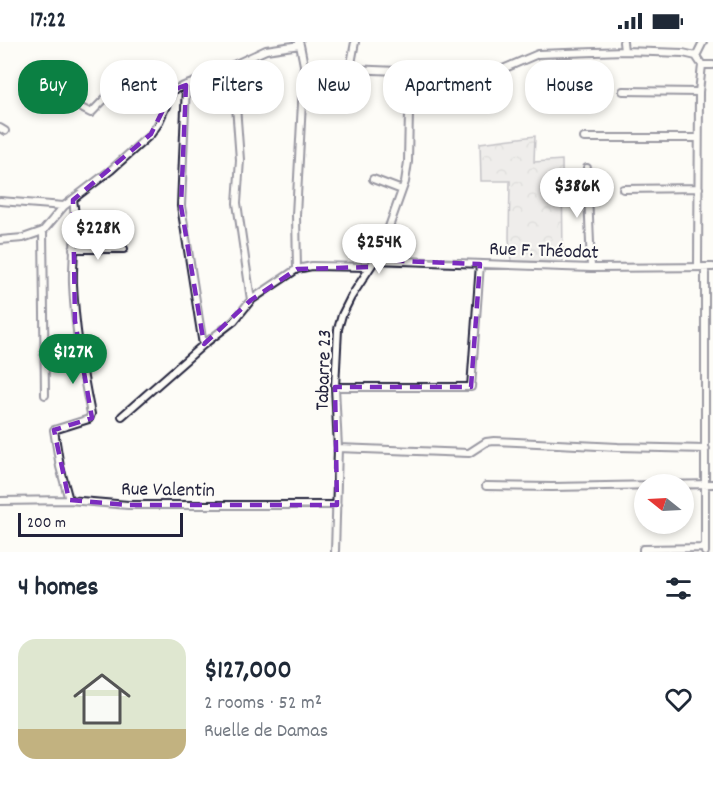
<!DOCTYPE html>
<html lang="en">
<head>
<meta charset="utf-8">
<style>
	body { margin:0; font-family:Dekko,sans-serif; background:#f6f6f7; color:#1f2937; height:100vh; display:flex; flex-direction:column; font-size:22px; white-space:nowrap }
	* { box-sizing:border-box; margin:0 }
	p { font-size:20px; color:#747a83 }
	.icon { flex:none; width:33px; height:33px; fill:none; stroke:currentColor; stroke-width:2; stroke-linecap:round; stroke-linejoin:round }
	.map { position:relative; height:510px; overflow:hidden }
	.sheet { display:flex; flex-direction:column; background:#fff; flex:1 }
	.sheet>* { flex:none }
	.banner { position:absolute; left:18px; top:18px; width:678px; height:54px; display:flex; gap:12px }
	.needle { width:39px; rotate:288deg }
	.controls { position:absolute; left:634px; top:432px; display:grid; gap:12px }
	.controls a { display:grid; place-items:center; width:60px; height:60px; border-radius:50%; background:#fff; box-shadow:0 3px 9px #0003; font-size:30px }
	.scale { position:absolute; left:18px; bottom:15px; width:165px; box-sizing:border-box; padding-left:6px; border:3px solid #22223b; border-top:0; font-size:16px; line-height:21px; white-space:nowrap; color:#22223b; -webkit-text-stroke:4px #fdfcf7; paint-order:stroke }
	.price { position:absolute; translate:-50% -51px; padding:0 14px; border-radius:21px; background:#fff; color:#222; font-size:20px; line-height:39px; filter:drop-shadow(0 2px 3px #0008) }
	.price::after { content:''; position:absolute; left:50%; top:36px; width:18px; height:14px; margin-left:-9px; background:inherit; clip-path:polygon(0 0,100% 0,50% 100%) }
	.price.active { background:#0b8043; color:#fff }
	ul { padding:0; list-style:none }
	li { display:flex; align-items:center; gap:18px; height:150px; padding:0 18px }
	li span { display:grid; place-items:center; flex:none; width:168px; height:120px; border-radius:18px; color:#555 }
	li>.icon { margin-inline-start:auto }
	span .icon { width:72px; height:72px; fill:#fffc; stroke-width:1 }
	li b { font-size:26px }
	h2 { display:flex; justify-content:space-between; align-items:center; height:72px; padding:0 18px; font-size:26px }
	.pill { padding:0 21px; border-radius:24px; background:#fff; box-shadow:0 3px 9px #0003; font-size:21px; line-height:54px }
	.pill.active { background:#0b8043; color:#fff }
	.status { display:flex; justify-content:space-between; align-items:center; height:42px; padding:0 30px; background:#fff; direction:ltr }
	.status svg { height:16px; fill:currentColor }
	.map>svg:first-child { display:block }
</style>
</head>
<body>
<div class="status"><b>17:22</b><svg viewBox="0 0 49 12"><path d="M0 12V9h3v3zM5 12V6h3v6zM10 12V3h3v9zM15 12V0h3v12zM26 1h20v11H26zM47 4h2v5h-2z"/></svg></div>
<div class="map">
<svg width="713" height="510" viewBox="0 0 713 510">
	<defs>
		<pattern id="forest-crowns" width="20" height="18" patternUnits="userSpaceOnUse" patternTransform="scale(1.5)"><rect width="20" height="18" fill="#dddcdb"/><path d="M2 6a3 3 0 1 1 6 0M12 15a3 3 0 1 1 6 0" fill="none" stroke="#bdbcbd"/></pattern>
	</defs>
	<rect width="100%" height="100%" fill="#fdfcf7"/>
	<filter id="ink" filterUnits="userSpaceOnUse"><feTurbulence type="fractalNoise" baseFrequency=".0167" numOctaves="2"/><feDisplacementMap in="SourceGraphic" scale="12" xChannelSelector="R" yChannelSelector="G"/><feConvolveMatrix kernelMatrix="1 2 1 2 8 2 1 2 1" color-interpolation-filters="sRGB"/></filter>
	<g filter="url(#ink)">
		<path fill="url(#forest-crowns)" stroke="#807f8b" stroke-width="1.5" d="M535,94L534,120L562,118L563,220L511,219L509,196L510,139H481L480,101Z"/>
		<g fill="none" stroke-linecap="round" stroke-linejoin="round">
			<defs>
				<path id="street" d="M624,9L683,11L696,14L702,23L699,50L698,225
					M696,14L703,0
					M233,23L240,118L237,161L251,258
					M702,23H713
					M186,43L181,164L203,303
					M38,44L91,71L129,32L173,48
					M408,45L498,29L538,12L624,9L623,0
					M623,49L699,50
					M0,86L5,89
					M584,96H698
					M587,126L591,226
					M373,137L402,148
					M623,147L699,146
					M0,159L64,164
					M43,189L45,353
					M0,198L23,196L43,189L64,164L111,128L151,92L158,82L173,48L203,37L266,8L300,3L299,0
					M73,207H124
					M375,218L591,226L713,225
					M297,227L296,173L304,23L300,3
					M335,345H471L480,222
					M122,374L203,303L234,279L251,258L297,227L312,224L370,225
					M338,406L469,411L486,400L494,399L618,405L706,407
					M486,444L552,445L713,442
					M69,458L60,425L54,388L89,377L91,372C82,329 75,287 73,242C72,214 78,186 73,158
					M0,459L69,458L128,463H337
					M335,510L338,406L335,345L338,287L342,273L351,255L375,218L384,199L405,140L408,120L409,69L406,32L398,29L350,27L355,0
					M643,510V507L705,506
					M705,510V225"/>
			</defs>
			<use href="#street" stroke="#22223b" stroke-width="10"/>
			<use href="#street" stroke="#fdfcf7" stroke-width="6"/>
		</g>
	</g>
	<path d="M0 0H713V510H0ZM186,43L181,164L204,302L251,258L297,227L370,225L375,218L480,222L471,345H335L337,463H128L69,458L54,388L92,376L75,279L73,158L151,92L173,48Z" fill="#fdfcf7" fill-opacity=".55" fill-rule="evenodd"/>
	<path fill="none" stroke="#7b2cbf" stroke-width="4.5" stroke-dasharray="12 8" stroke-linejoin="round" d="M186,43L181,164L204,302L251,258L297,227L370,225L375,218L480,222L471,345H335L337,463H128L69,458L54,388L92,376L75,279L73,158L151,92L173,48Z"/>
	<g text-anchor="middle" stroke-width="4.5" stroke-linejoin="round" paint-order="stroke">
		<g font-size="20" fill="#22223b" stroke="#fdfcf7">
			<text transform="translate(544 207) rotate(2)" y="7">Rue F. Théodat</text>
			<text transform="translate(322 328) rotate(-88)" y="7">Tabarre 23</text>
			<text transform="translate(168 446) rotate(1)" y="7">Rue Valentin</text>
		</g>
	</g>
</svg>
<div class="controls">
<a><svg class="needle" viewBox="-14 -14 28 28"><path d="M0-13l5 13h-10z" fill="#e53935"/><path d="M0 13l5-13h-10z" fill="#747a83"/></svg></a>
</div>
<div class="scale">200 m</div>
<b class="price" style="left:577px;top:177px">$386K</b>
<b class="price" style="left:98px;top:219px">$228K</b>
<b class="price" style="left:379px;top:233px">$254K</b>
<b class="price active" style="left:73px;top:343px">$127K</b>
<div class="banner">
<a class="pill active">Buy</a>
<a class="pill">Rent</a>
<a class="pill">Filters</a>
<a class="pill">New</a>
<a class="pill">Apartment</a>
<a class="pill">House</a>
</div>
</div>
<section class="sheet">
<h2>4 homes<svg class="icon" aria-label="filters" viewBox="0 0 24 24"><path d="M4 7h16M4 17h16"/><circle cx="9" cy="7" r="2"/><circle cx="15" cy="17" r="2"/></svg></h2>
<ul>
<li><span style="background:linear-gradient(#dfe7d0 75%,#c2b280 0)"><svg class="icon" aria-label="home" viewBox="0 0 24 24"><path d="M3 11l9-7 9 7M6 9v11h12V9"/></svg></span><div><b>$127,000</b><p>2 rooms · 52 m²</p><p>Ruelle de Damas</p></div><svg class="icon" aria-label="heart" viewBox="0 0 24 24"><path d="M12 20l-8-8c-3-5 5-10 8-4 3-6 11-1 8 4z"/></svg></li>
</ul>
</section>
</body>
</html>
